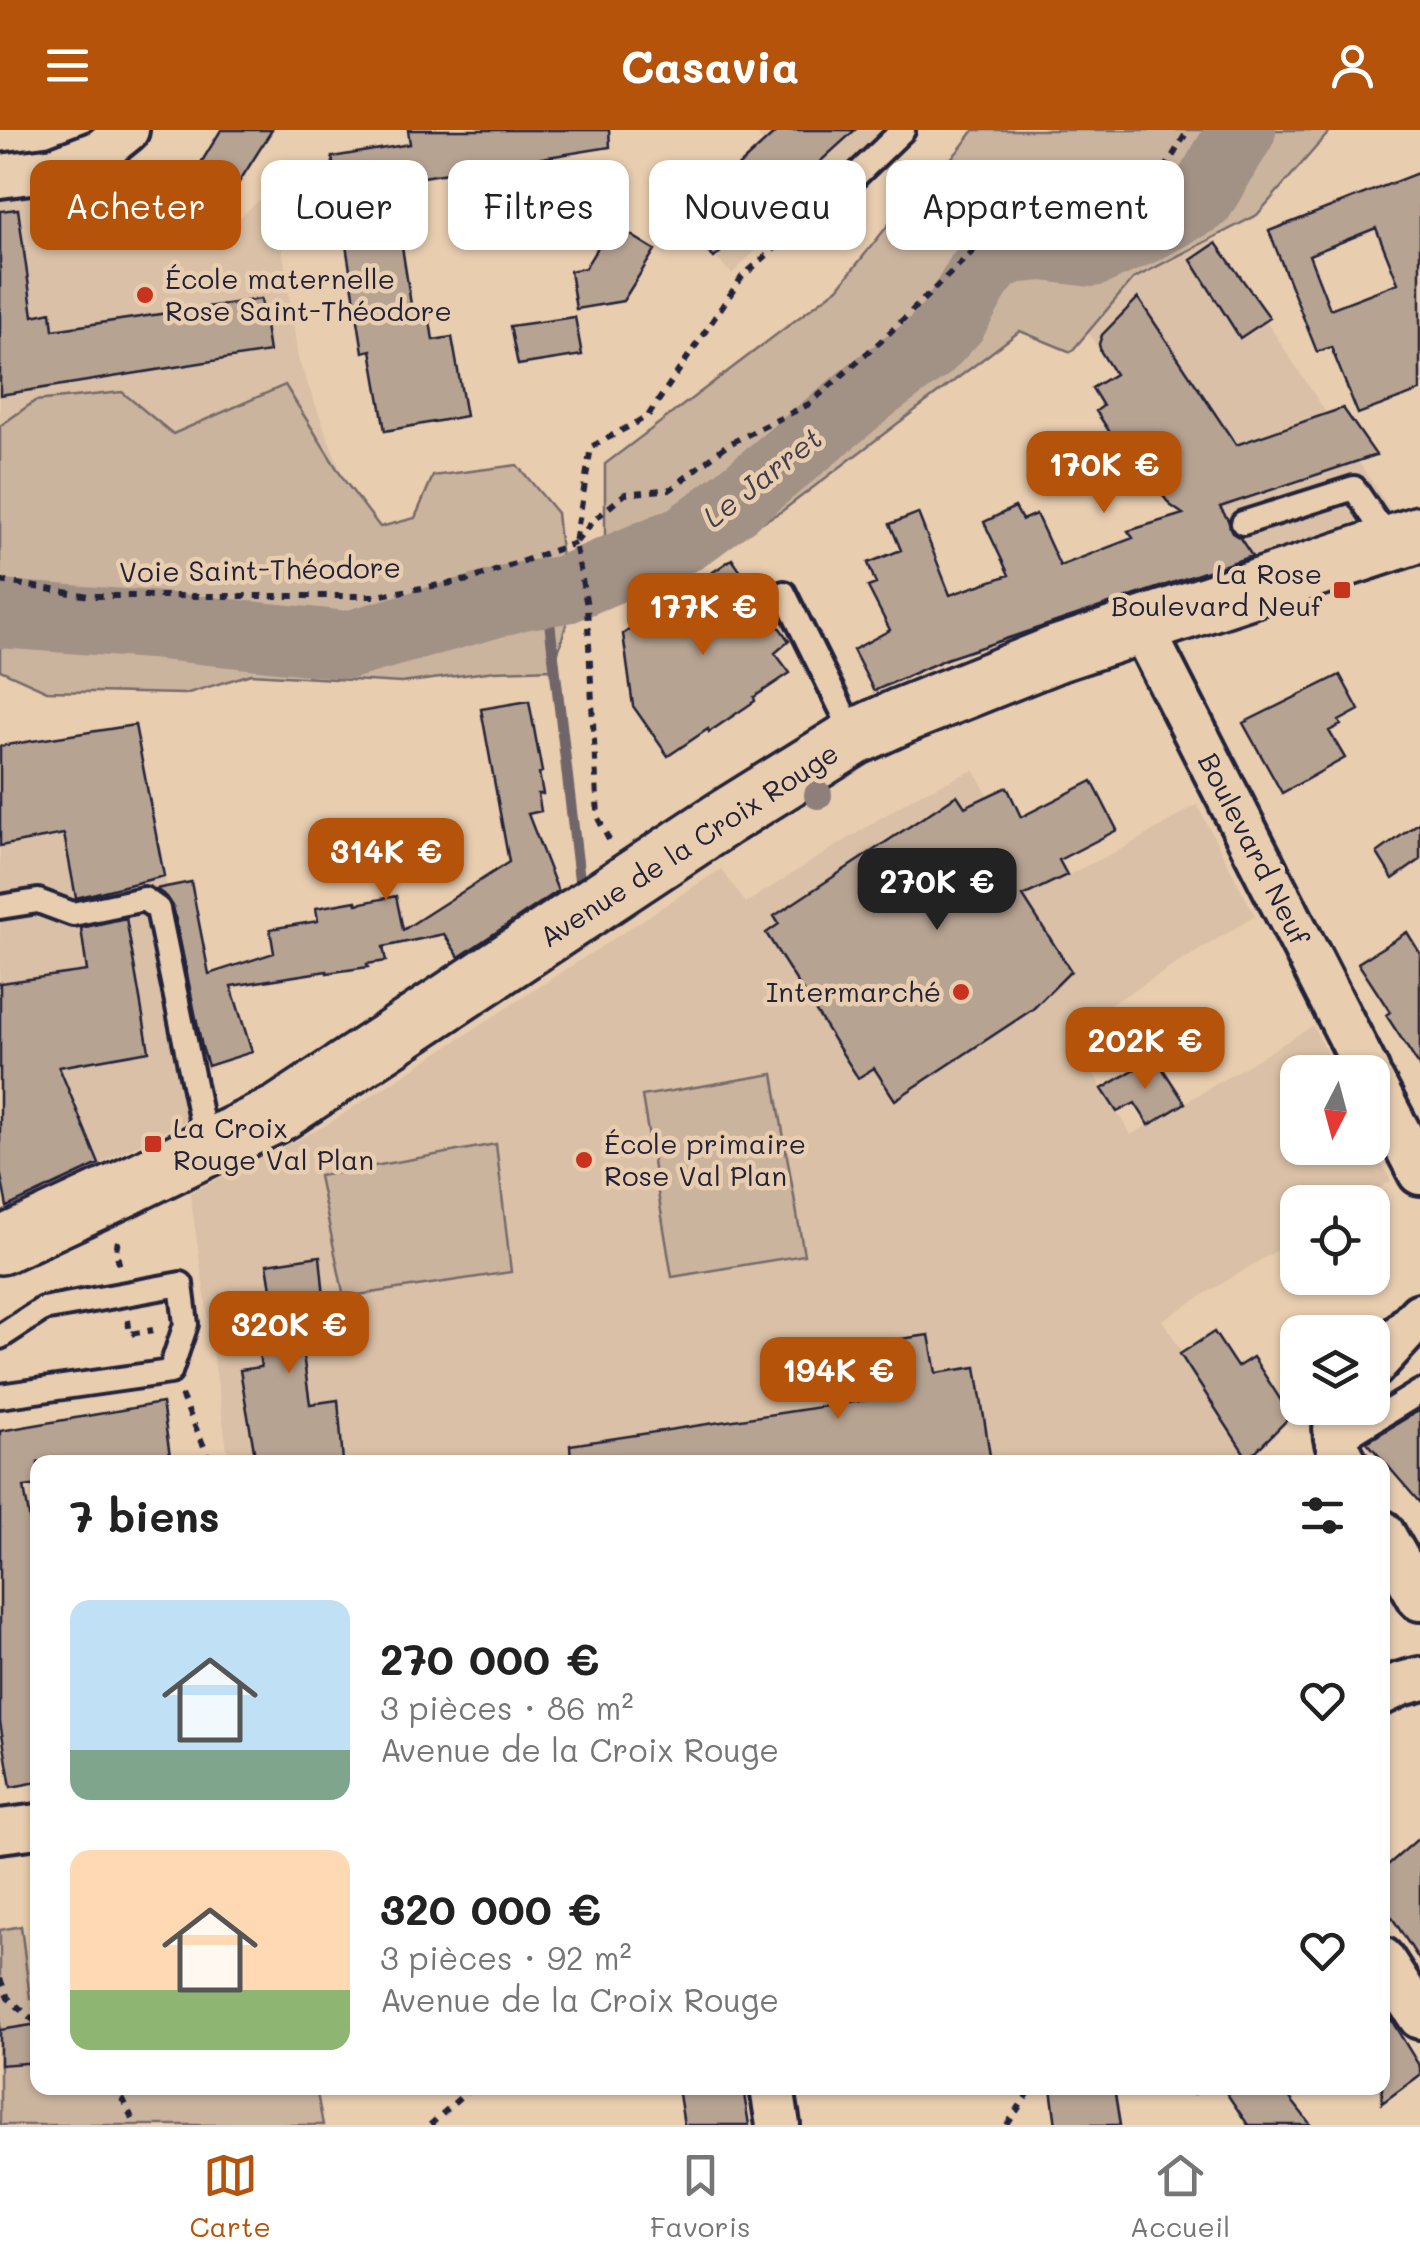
<!DOCTYPE html>
<html lang="fr">
<head>
<meta charset="utf-8">
<style>
	body { margin:0; font-family:Mali,sans-serif; background:#f6f6f6; color:#222; height:100vh; display:flex; flex-direction:column; font-size:38px; white-space:nowrap }
	* { box-sizing:border-box; margin:0 }
	p { font-size:32px; color:#767676 }
	.icon { flex:none; width:55px; height:55px; fill:none; stroke:currentColor; stroke-width:2; stroke-linecap:round; stroke-linejoin:round }
	.map { position:relative; flex:1; overflow:hidden }
	.sheet { position:absolute; left:30px; top:1325px; width:1360px; height:640px; display:flex; flex-direction:column; background:#fff; border-radius:20px; box-shadow:0 2px 8px #0004 }
	.sheet>* { flex:none }
	.guide { position:absolute; left:30px; top:30px; width:1360px; height:90px; display:flex; gap:20px }
	.needle { width:65px; rotate:186deg }
	.controls { position:absolute; left:1280px; top:925px; display:grid; gap:20px }
	.controls a { display:grid; place-items:center; width:110px; height:110px; border-radius:20px; background:#fff; box-shadow:0 2px 8px #0004; font-size:50px }
	.price { position:absolute; translate:-50% -85px; padding:0 22px; border-radius:20px; background:#b45309; color:#fff; font-size:32px; line-height:65px; filter:drop-shadow(0 2px 5px #0008) }
	.price::after { content:''; position:absolute; left:50%; top:60px; width:30px; height:22px; margin-left:-15px; background:inherit; clip-path:polygon(0 0,100% 0,50% 100%) }
	.price.selected { background:#222; color:#fff }
	ul { padding:0; list-style:none }
	li { display:flex; align-items:center; gap:30px; height:250px; padding:0 40px }
	li span { display:grid; place-items:center; flex:none; width:280px; height:200px; border-radius:20px; color:#555 }
	li>.icon { margin-inline-start:auto }
	span .icon { width:120px; height:120px; fill:#fffc; stroke-width:1 }
	li b { font-size:42px }
	h2 { display:flex; justify-content:space-between; align-items:center; height:120px; padding:0 40px; font-size:42px }
	.chip { padding:0 35px; border-radius:20px; background:#fff; box-shadow:0 2px 8px #0004; font-size:35px; line-height:90px }
	.chip.selected { background:#b45309; color:#fff }
	header { display:flex; justify-content:space-between; align-items:center; height:130px; padding:0 40px; background:#b45309; color:#fff; font-size:45px; font-weight:800 }
	.tabs { display:flex; justify-content:space-around; align-items:center; height:140px; border-top:2px solid #e0e0e0; background:#fff; font-size:28px; color:#767676 }
	.tabs a { display:grid; justify-items:center; gap:5px }
	.tabs .selected { color:#b45309 }
	.map>svg:first-child { display:block }
</style>
</head>
<body>
<header><svg class="icon" aria-label="menu" viewBox="0 0 24 24"><path d="M4 6h16M4 12h16M4 18h16"/></svg>Casavia<svg class="icon" aria-label="person" viewBox="0 0 24 24"><circle cx="12" cy="8" r="4"/><path d="M4 21q1-7 8-7t8 7"/></svg></header>
<div class="map">
<svg width="1420" height="1995" viewBox="0 0 1420 1995">
	<rect width="100%" height="100%" fill="#e8cdaf"/>
	<filter id="ink" filterUnits="userSpaceOnUse"><feTurbulence type="fractalNoise" baseFrequency=".01" numOctaves="2"/><feDisplacementMap in="SourceGraphic" scale="20" xChannelSelector="R" yChannelSelector="G"/><feConvolveMatrix kernelMatrix="1 2 1 2 8 2 1 2 1" color-interpolation-filters="sRGB"/></filter>
	<g filter="url(#ink)">
		<path fill="#d9c0a6" d="M764,0H885L762,114L732,144L687,99L699,87L693,78L764,13L758,5Z
			M113,34L223,101L274,58L298,229L344,350L0,389V66L42,62L84,48Z
			M1197,87L1266,191L1390,380L1236,432L1063,163Z
			M135,595L210,978L99,1034L32,1064V1071L8,1083L0,1042V616Z
			M974,640L1039,759L1124,718L1197,675L1255,786L1067,901L1131,1005L1313,896L1336,942H1298V1018H1372L1373,1015L1391,1051L1355,1072H1298L1297,1108L1162,1190L1251,1332H229L190,1063L325,996L721,739L746,773L916,666Z"/>
		<path fill="#cbb49e" stroke="#766b6c" stroke-width="2.5" d="M974,0H1331L1257,85L1133,149L1071,222L1020,201L782,381L636,462L605,406V334L838,158L893,89L958,21Z
			M285,255L344,350L380,397L415,388L433,346L517,335L557,383L568,488L553,539L495,541L401,553L251,544L185,564L47,561L0,540V296L35,271L122,262L173,304Z
			M773,944L804,1125L672,1147L642,966Z
			M496,1014L511,1142L344,1167L319,1046Z
			M21,1796L30,1868H37L38,1958H316L323,1995H0V1800Z"/>
		<g fill="none" stroke-linecap="round" stroke-linejoin="round">
			<path stroke="#6f6567" stroke-width="11" d="M546,462L580,754"/>
			<path stroke="#a29185" stroke-width="68" d="M0,484L151,495L348,515L522,466L566,459L686,408L732,374L873,258L928,218L953,191L980,144L994,128L1011,120L1043,117L1093,123L1144,100L1201,69L1242,0"/>
		</g>
		<path fill="#b7a392" stroke="#22223b" stroke-width="2.5" fill-rule="evenodd" d="M221,0H272L224,76L188,54Z
			M408,0H609L610,17L392,52L412,181L428,178L433,210L452,207L466,286L385,301L371,220L363,222L332,27L410,14Z
			M778,0H855L714,128L687,99L700,87L693,78Z
			M1420,42V261L1358,284L1331,217L1317,222L1269,101ZM1376,98L1398,153L1330,179L1309,125Z
			M18,79L33,186L51,182L53,200L261,169L269,222L0,265V81Z
			M609,99H621L655,120L623,171L576,179L570,141L585,138Z
			M1216,113L1270,188L1240,208L1191,130Z
			M1138,168L1236,315L1343,278L1376,325L1220,377L1228,390L1232,403L1240,408L1252,426L946,529L874,561L853,520L890,500L868,457L876,454L868,433L901,420L890,394L918,383L950,465L1009,445L984,392L1015,377L1022,390L1036,384L1060,436L1133,408L1128,401L1183,384L1170,375L1146,343L1133,338L1096,281L1103,276L1092,258L1115,244L1101,222L1099,214L1102,205Z
			M575,187L582,225L518,235L510,196Z
			M732,429L789,511L775,523L790,543L754,567L755,571L709,602L708,599L668,626L633,576L623,504Z
			M1340,545L1359,580L1339,591L1341,595L1329,601L1345,628L1282,663L1243,593Z
			M529,571L542,642L539,643L543,664H538L541,681L528,684L558,761L459,827L444,804L383,817L386,831L367,834L368,837L327,843V841L231,856L252,922L208,936L202,917L173,776L167,767L156,759L191,752L209,844L274,823L270,799L318,791L316,778L356,771L357,774L396,766L403,800L509,732L481,579Z
			M135,595L164,746L76,768L64,704L0,716V616Z
			M1092,651L1117,700L1059,730L1067,745L1023,766L1071,841L1033,879L895,970L874,938L858,948L766,803L779,794L774,786L957,665L965,677L1007,657L1021,687Z
			M1420,692V730L1393,749L1377,723Z
			M126,788L149,921L59,937L99,1034L7,1077L0,1041V853L87,841L81,798Z
			M1407,802L1420,823V937L1386,885L1390,882L1358,833Z
			M1155,927L1185,973L1149,995L1135,973L1117,982L1102,959Z
			M320,1126L325,1177L297,1182L310,1274L338,1270L343,1332H256L240,1240L261,1237L254,1188L275,1184L267,1134Z
			M1214,1202L1237,1237L1253,1227L1291,1286L1248,1329L1180,1224Z
			M929,1205L936,1243L976,1237L991,1332H571L570,1315L866,1270L858,1215Z
			M162,1273L171,1332H38V1355L24,1357L38,1438V1652L11,1657L0,1592V1301Z
			M1420,1280V1373L1367,1312Z
			M1420,1707V1831L1382,1772V1740Z
			M1382,1875L1420,1937V1945L1382,1973Z
			M38,1894V1932L0,1935V1900Z
			M678,1958H743L749,1995H684Z
			M1051,1958H1114L1120,1995H1056Z
			M1223,1958H1282L1311,1995H1248Z"/>
		<g fill="none" stroke-linecap="round" stroke-linejoin="round">
			<defs>
				<path id="service" d="M839,62L903,0
					M1243,393L1354,358L1391,413
					M784,463L855,607
					M0,777L38,771L73,784L144,769L158,779L207,1018
					M0,1207L43,1179L181,1154L186,1194L170,1242L0,1266
					M1335,1314L1420,1262"/>
				<path id="minor" d="M0,46L54,39L101,21L127,0
					M1141,496L1368,942
					M1372,951L1420,1043
					M1372,1237L1420,1185
					M1340,1278C1331,1297 1335,1314 1345,1332
					M1382,1402L1420,1469
					M1382,1563L1401,1554L1420,1549
					M0,1701L38,1696
					M1382,1829L1420,1887
					M772,1958L778,1995"/>
				<path id="secondary" d="M0,1116L121,1060L281,982L723,689L855,607L901,586L1056,524L1420,404"/>
			</defs>
			<use href="#service" stroke="#22223b" stroke-width="30"/>
			<use href="#minor" stroke="#22223b" stroke-width="50"/>
			<use href="#secondary" stroke="#22223b" stroke-width="62"/>
			<path stroke="#22223b" stroke-width="6" stroke-dasharray="8 8" stroke-linecap="butt" d="M576,412L594,390L625,364L671,359L727,315L809,274L880,212L979,115L1021,89L1075,87L1117,80L1159,49L1188,0
				M0,451L89,466H375L469,450L575,413
				M609,710L598,688L587,476L575,413L591,317L648,286L742,147L818,80
				M118,1111L116,1120L120,1138
				M128,1190L130,1204L153,1200
				M181,1265L211,1332
				M0,1849L8,1868L38,1894
				M109,1958L124,1971L135,1995
				M1191,1958L1199,1970
				M430,1995L471,1958
				M1007,1995L1032,1958"/>
			<use href="#service" stroke="#e8cdaf" stroke-width="22"/>
			<use href="#minor" stroke="#e8cdaf" stroke-width="42"/>
			<use href="#secondary" stroke="#e8cdaf" stroke-width="55"/>
		</g>
		<circle fill="#8e7f7a" cx="818" cy="665" r="14"/>
	</g>
	<g fill="#c8321e" stroke="#e8cdaf" stroke-width="4">
		<circle cx="145" cy="165" r="10"/>
		<rect x="1332" y="450" width="20" height="20" rx="5"/>
		<circle cx="961" cy="862" r="10"/>
		<rect x="143" y="1004" width="20" height="20" rx="5"/>
		<circle cx="584" cy="1030" r="10"/>
	</g>
	<g text-anchor="middle" stroke-width="9" stroke-linejoin="round" paint-order="stroke">
		<g font-size="28" fill="#22223b" stroke="#e8cdaf" text-anchor="start">
			<text x="165" y="159">École maternelle<tspan x="165" dy="32">Rose Saint-Théodore</tspan></text>
			<text x="1322" y="454" text-anchor="end">La Rose<tspan x="1322" dy="32">Boulevard Neuf</tspan></text>
			<text x="941" y="872" text-anchor="end">Intermarché</text>
			<text x="173" y="1008">La Croix<tspan x="173" dy="32">Rouge Val Plan</tspan></text>
			<text x="604" y="1024">École primaire<tspan x="604" dy="32">Rose Val Plan</tspan></text>
		</g>
		<g font-size="28" fill="#22223b" stroke="#e8cdaf">
			<text transform="translate(260 440) rotate(-1)" y="10">Voie Saint-Théodore</text>
			<text transform="translate(689 715) rotate(-33)" y="10">Avenue de la Croix Rouge</text>
			<text transform="translate(1254 719) rotate(63)" y="10">Boulevard Neuf</text>
		</g>
		<g font-size="30" font-style="italic" fill="#423e4e" stroke="#e8cdaf">
			<text transform="translate(763 348) rotate(-38)" y="10">Le Jarret</text>
		</g>
	</g>
</svg>
<div class="controls">
<a><svg class="needle" viewBox="-14 -14 28 28"><path d="M0-13l5 13h-10z" fill="#e53935"/><path d="M0 13l5-13h-10z" fill="#767676"/></svg></a>
<a><svg class="icon" aria-label="locate" viewBox="0 0 24 24"><circle cx="12" cy="12" r="6"/><path d="M12 2v4M12 18v4M2 12h4M18 12h4"/></svg></a>
<a><svg class="icon" aria-label="layers" viewBox="0 0 24 24"><path d="M12 4l9 5-9 5-9-5zM3 14l9 5 9-5"/></svg></a>
</div>
<b class="price" style="left:1104px;top:386px">170K €</b>
<b class="price" style="left:703px;top:528px">177K €</b>
<b class="price" style="left:386px;top:773px">314K €</b>
<b class="price selected" style="left:937px;top:803px">270K €</b>
<b class="price" style="left:1145px;top:962px">202K €</b>
<b class="price" style="left:289px;top:1246px">320K €</b>
<b class="price" style="left:838px;top:1292px">194K €</b>
<div class="guide">
<a class="chip selected">Acheter</a>
<a class="chip">Louer</a>
<a class="chip">Filtres</a>
<a class="chip">Nouveau</a>
<a class="chip">Appartement</a>
</div>
<section class="sheet">
<h2>7 biens<svg class="icon" aria-label="filters" viewBox="0 0 24 24"><path d="M4 7h16M4 17h16"/><circle cx="9" cy="7" r="2"/><circle cx="15" cy="17" r="2"/></svg></h2>
<ul>
<li><span style="background:linear-gradient(#bfe0f5 75%,#7fa58c 0)"><svg class="icon" aria-label="home" viewBox="0 0 24 24"><path d="M3 11l9-7 9 7M6 9v11h12V9"/></svg></span><div><b>270 000 €</b><p>3 pièces · 86 m²</p><p>Avenue de la Croix Rouge</p></div><svg class="icon" aria-label="heart" viewBox="0 0 24 24"><path d="M12 20l-8-8c-3-5 5-10 8-4 3-6 11-1 8 4z"/></svg></li>
<li><span style="background:linear-gradient(#ffd9b3 70%,#8fb573 0)"><svg class="icon" aria-label="home" viewBox="0 0 24 24"><path d="M3 11l9-7 9 7M6 9v11h12V9"/></svg></span><div><b>320 000 €</b><p>3 pièces · 92 m²</p><p>Avenue de la Croix Rouge</p></div><svg class="icon" aria-label="heart" viewBox="0 0 24 24"><path d="M12 20l-8-8c-3-5 5-10 8-4 3-6 11-1 8 4z"/></svg></li>
</ul>
</section>
</div>
<nav class="tabs">
<a class="selected"><svg class="icon" aria-label="map" viewBox="0 0 24 24"><path d="M3 6l6-2 6 2 6-2v14l-6 2-6-2-6 2zM9 4v14M15 6v14"/></svg>Carte</a>
<a><svg class="icon" aria-label="saved" viewBox="0 0 24 24"><path d="M7 4h10v16l-5-4-5 4z"/></svg>Favoris</a>
<a><svg class="icon" aria-label="home" viewBox="0 0 24 24"><path d="M3 11l9-7 9 7M6 9v11h12V9"/></svg>Accueil</a>
</nav>
</body>
</html>
